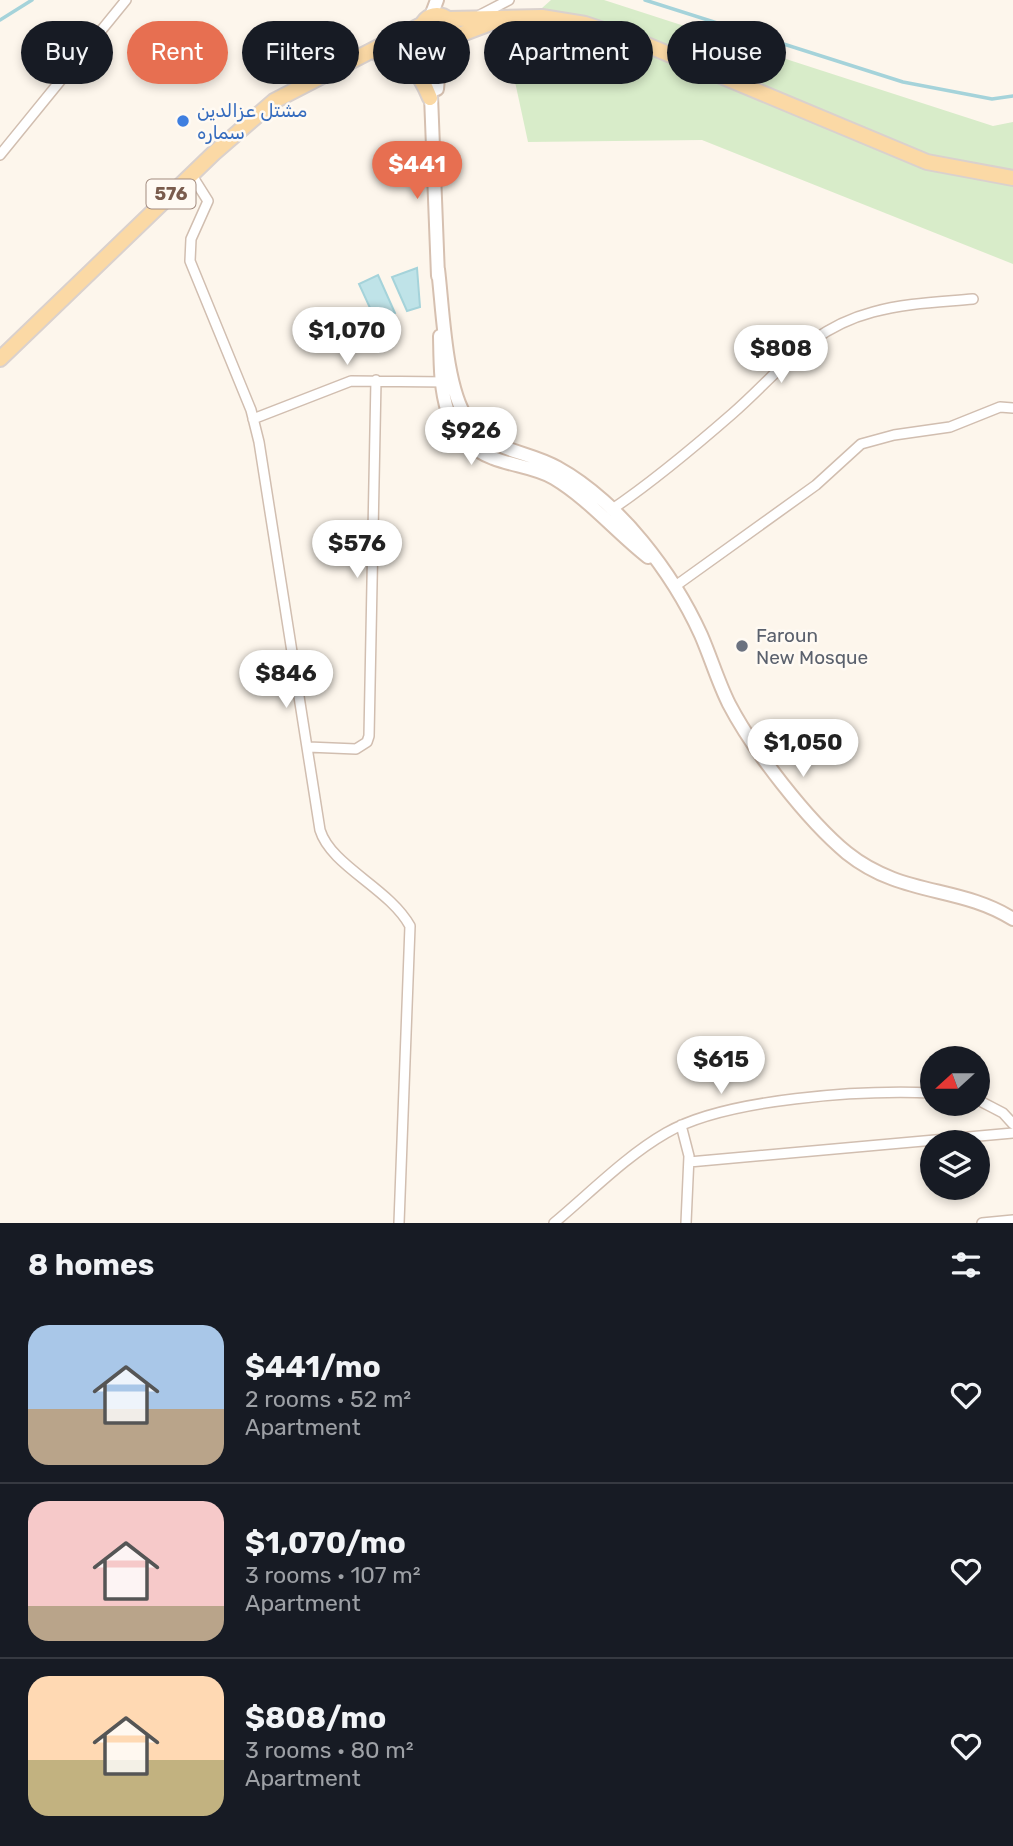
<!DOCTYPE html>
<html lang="en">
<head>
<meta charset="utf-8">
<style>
	body { margin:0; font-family:Rubik,"Noto Sans Arabic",sans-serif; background:#20242c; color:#f1f3f6; height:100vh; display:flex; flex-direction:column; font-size:26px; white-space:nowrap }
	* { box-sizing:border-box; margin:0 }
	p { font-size:23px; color:#9ea1a6 }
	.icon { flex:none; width:38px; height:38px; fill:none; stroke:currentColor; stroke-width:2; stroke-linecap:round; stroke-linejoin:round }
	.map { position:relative; height:1223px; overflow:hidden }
	.sheet { display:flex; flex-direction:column; background:#171b24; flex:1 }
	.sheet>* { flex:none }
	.guide { position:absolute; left:21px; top:21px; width:971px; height:63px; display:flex; gap:14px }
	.needle { width:46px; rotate:249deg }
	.controls { position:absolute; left:920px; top:1046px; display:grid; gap:14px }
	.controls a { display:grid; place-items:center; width:70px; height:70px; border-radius:50%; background:#171b24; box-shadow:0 4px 10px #0003; font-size:35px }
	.price { position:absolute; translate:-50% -60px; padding:0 16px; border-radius:24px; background:#fff; color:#222; font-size:23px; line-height:46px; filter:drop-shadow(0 2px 4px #0008) }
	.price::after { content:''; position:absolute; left:50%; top:42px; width:21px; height:16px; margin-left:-10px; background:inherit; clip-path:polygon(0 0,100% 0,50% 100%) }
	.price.current { background:#e76f51; color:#fff }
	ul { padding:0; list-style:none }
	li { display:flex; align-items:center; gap:21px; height:175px; padding:0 28px }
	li+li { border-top:2px solid #363941 }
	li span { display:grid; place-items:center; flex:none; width:196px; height:140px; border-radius:21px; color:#555 }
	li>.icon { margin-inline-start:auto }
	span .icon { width:84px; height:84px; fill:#fffc; stroke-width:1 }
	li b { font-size:30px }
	h2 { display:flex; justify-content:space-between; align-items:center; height:84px; padding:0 28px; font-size:30px }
	.pill { padding:0 24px; border-radius:32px; background:#171b24; box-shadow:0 4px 10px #0003; font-size:24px; line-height:63px }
	.pill.current { background:#e76f51; color:#fff }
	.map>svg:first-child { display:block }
</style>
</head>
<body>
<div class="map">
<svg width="1013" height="1223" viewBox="0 0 1013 1223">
	<rect width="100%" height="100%" fill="#fdf6ec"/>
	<path fill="#d8ecc9" d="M551,0H604L993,126L1013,122V264L702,140L528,142L506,40Z"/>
	<path fill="#bfe3e8" stroke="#a5d3da" stroke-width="2" d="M417,268L420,307L407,311L392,277Z
		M378,275L395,313L376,321L359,284Z"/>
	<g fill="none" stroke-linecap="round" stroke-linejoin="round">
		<path stroke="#a5d3da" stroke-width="3.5" d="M645,0L903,82L992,99L1013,96
			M0,20L32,0"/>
		<defs>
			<path id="street" d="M480,15L509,0
				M0,155L126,0
				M191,174L208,201L191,239L190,261L251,410L259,442L320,830C331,866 389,888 410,926L399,1223
				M253,419L351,381L448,382
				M611,510C654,481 693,448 732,414C779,373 808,329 873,312C905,303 940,302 973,299
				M674,587L816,485L861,444L894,435L950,427L1000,407L1013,408
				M308,747L356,749L367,742L369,736L376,380
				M978,1100L1003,1113L1013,1124
				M681,1125L689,1156L686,1223
				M689,1162L1013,1133
				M554,1223C590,1193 626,1156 666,1133C726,1098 863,1090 933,1093
				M982,1223L1013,1220"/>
			<path id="secondary" d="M431,16L437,0
				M429,44L438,276
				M437,89L441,46
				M438,269C443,310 445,386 467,419C488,452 527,450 558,468C589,485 620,514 642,541C665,569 686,602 701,635C711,658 718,682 729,704C753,750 807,820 847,853C902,897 959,885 1013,919
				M440,336C441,385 439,438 493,458C513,466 535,467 554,478C589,499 616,532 648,557"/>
			<path id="primary" d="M421 31a16 16 0 1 1 32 0a16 16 0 1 1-32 0Z
				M448,19L542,17L585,24L642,43L927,162L1013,178
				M451,38L496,21
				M384,51L426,41
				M377,53C407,58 419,70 430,98
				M0,359L214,153L274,101L423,24"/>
		</defs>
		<use href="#street" stroke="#d1beb0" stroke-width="12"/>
		<use href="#secondary" stroke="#d6c0b0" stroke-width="16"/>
		<use href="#primary" stroke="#dad1cd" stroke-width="18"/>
		<use href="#street" stroke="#fff" stroke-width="9"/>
		<use href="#secondary" stroke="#fff" stroke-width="12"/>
		<use href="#primary" stroke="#fbd9a5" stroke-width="14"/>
	</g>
	<circle fill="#3f7fe0" stroke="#fffaf3" stroke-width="2.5" cx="183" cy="121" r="7"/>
	<circle fill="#6b7280" stroke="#fffaf3" stroke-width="2.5" cx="742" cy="646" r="7"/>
	<g text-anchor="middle" stroke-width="5" stroke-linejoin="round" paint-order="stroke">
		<rect fill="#fffaf3" stroke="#a28b7f" stroke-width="2" x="146.5" y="179.5" width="49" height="29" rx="5"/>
		<g font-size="18" font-weight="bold" fill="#7a5c4d">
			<text x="171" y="200">576</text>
		</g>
		<g font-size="19" fill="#366cbe" stroke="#fffaf3" text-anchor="start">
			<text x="197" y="117">مشتل عزالدين<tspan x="197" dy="22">سماره</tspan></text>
		</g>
		<g font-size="19" fill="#5b616d" stroke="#fffaf3" text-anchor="start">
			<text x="756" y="642">Faroun<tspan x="756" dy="22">New Mosque</tspan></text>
		</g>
	</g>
</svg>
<div class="controls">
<a><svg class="needle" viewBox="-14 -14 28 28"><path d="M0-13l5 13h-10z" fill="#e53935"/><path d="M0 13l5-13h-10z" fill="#9ea1a6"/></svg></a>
<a><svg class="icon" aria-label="layers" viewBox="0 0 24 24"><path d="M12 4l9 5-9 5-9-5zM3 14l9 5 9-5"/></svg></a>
</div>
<b class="price current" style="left:417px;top:201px">$441</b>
<b class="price" style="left:347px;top:367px">$1,070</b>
<b class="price" style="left:781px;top:385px">$808</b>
<b class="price" style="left:471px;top:467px">$926</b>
<b class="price" style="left:357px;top:580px">$576</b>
<b class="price" style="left:286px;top:710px">$846</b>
<b class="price" style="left:803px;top:779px">$1,050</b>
<b class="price" style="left:721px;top:1096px">$615</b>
<div class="guide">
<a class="pill">Buy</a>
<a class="pill current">Rent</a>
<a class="pill">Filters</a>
<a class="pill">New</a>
<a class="pill">Apartment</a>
<a class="pill">House</a>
</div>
</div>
<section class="sheet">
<h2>8 homes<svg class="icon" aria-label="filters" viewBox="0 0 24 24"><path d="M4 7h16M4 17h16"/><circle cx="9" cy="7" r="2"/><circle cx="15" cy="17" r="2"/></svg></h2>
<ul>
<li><span style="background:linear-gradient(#a9c7e8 60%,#b9a48a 0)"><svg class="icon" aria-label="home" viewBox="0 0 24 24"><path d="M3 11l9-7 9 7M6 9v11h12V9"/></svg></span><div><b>$441/mo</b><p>2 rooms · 52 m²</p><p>Apartment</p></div><svg class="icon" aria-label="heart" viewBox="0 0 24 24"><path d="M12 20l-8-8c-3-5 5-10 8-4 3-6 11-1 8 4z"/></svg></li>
<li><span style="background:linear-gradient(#f6c9c9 75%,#b9a48a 0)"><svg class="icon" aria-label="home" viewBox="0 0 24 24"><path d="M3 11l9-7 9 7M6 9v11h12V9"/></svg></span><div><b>$1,070/mo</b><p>3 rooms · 107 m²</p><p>Apartment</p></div><svg class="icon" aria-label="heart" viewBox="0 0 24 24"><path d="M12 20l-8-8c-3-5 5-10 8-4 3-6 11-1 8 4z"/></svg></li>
<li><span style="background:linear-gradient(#ffd9b3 60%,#c2b280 0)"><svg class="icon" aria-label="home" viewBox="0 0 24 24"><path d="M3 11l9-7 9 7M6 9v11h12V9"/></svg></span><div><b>$808/mo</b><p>3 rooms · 80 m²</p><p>Apartment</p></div><svg class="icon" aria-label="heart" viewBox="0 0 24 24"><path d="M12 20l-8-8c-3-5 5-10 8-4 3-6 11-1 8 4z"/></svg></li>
</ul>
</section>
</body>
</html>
